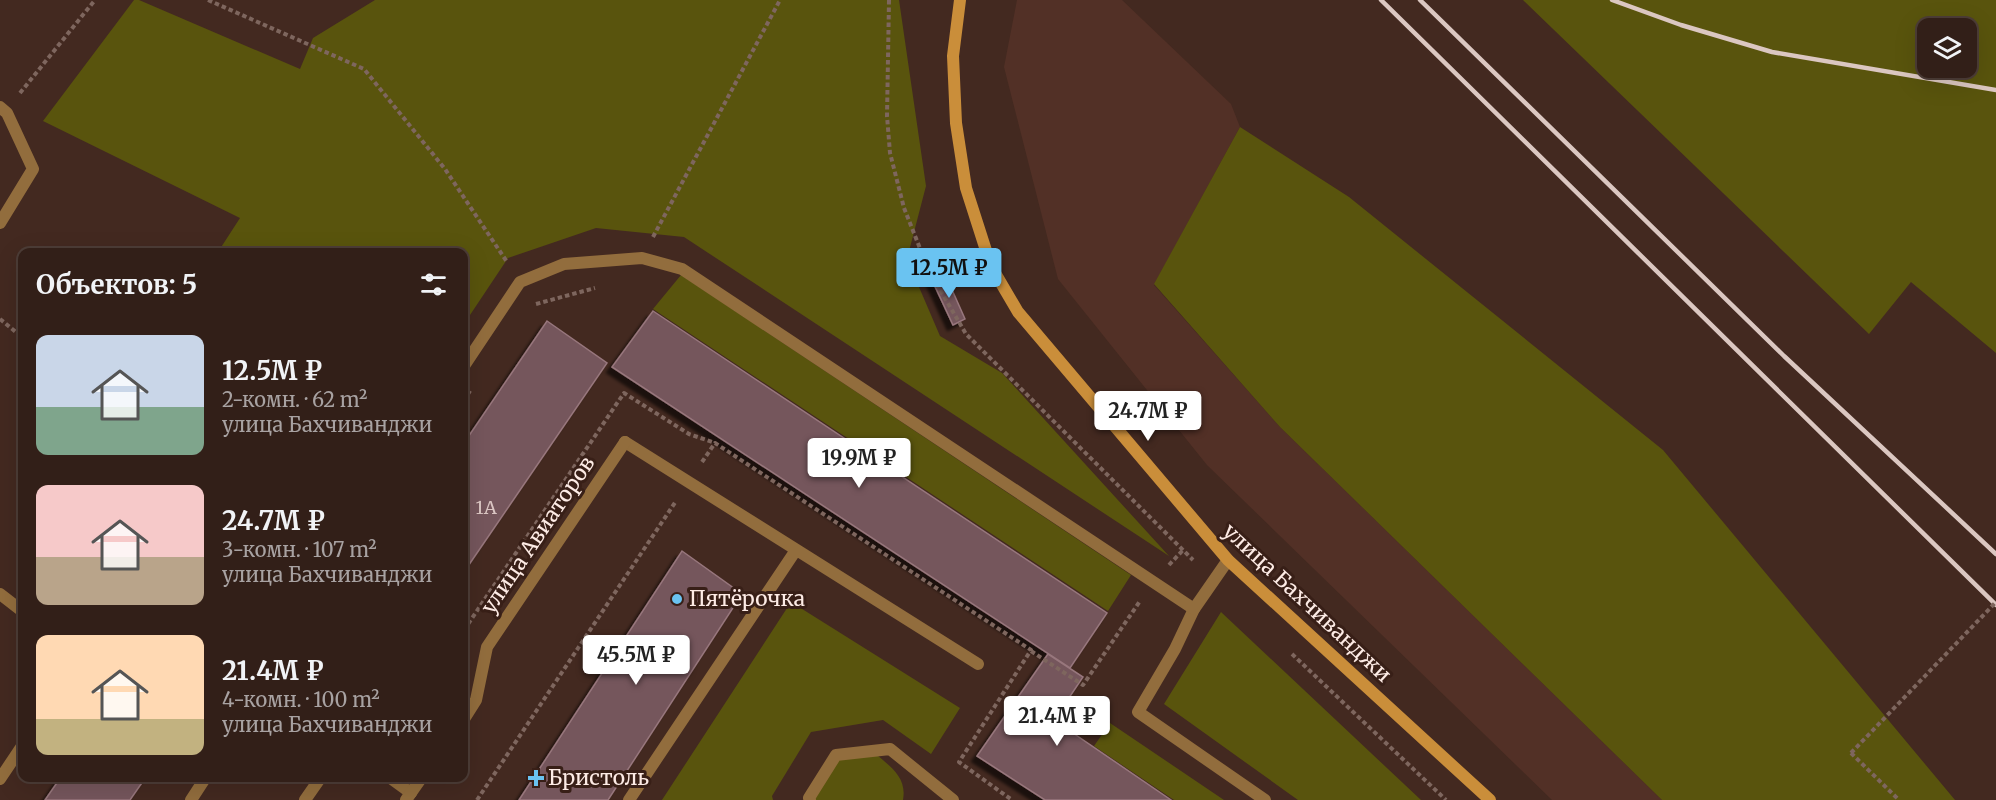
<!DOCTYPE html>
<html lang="ru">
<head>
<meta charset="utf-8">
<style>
	body { margin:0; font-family:Merriweather,serif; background:#3d2c25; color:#f1f3f6; height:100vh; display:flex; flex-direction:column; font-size:22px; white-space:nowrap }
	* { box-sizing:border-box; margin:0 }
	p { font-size:20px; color:#a8a2a2 }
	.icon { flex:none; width:33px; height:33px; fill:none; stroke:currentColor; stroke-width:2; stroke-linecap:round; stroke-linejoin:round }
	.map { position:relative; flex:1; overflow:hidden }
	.details { position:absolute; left:18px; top:248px; width:450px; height:534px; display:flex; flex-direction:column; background:#321f18; border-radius:12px; box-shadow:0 6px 24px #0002,0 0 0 2px #4d3d37 }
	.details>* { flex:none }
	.controls { position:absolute; left:1917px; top:18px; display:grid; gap:12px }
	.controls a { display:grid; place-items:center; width:60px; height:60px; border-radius:12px; background:#321f18; box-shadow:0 6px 24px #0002,0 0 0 2px #4d3d37; font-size:30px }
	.price { position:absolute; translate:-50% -51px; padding:0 14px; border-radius:6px; background:#fff; color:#222; font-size:20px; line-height:39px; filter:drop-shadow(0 2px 3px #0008) }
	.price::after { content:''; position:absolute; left:50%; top:36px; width:18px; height:14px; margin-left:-9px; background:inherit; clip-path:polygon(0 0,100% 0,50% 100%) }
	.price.on { background:#6ac3f1; color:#111 }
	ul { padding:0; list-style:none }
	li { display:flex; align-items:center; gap:18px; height:150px; padding:0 18px }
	li span { display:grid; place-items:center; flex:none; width:168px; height:120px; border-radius:12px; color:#555 }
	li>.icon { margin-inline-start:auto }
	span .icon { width:72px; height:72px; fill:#fffc; stroke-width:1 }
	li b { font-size:26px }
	h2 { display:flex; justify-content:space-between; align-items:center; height:72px; padding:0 18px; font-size:26px }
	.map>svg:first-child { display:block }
</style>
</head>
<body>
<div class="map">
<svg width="1996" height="800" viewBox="0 0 1996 800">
	<defs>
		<filter id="shadow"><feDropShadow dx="-5.5" dy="5.5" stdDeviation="1.5" flood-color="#0009"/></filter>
	</defs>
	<rect width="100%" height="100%" fill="#432920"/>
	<path fill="#523026" d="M1017,0H1122L1231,104L1240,127L1154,285L1280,427L1662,800H1552L1207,465L1058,279L1004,67Z"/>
	<path fill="#59540d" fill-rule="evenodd" d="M134,0H139L300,69L313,38L375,0H899L926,186L907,259L940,336L1002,373L1169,556L684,237L596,228L508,258L464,324V252H218L240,218L43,121Z
		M1523,0H1996V353L1911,282L1869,334ZM1928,28H1966V68H1928Z
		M1240,127L1349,197L1663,450L1955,800H1662L1280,427L1154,284Z
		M681,275L1131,575L1108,611L653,309Z
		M791,602L960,708L931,754L883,720L811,732L772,796L773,800H662Z
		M1221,612L1421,800H1298L1164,704Z
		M1110,723L1224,800H1174L1094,746Z
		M877,755C892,768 907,778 903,800H808L831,759Z"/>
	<path fill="#75565c" stroke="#98777d" stroke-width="1.5" filter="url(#shadow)" d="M945,274L965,319L953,325L932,280Z
		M653,311L1107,613L1070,668L612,367Z
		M547,321L607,363L464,572V443Z
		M682,551L742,594L608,800H519Z
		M1048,654L1083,677L1054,720L1171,800H1045L977,756Z
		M61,777H146L130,800H45Z"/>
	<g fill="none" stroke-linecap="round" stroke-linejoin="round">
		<path stroke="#7e665e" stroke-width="4" stroke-dasharray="4.5 3" stroke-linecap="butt" d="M208,0L364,69L445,169L507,262
			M889,0L887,116L890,153L904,208L929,271L966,334L1193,560
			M20,93L95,0
			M653,237L780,0
			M536,304L595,288
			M0,319L22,337
			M464,401L471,389
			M702,462L715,443L1031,650L959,762L1012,800
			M1169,565L1183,550
			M464,630L624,393L689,434L715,443
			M1031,651L1083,685L1140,601
			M1292,654L1446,800
			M1851,753L1899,800
			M477,800L676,501"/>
		<path stroke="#926d3d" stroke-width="12" d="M0,107L7,113L33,169L0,223
			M625,442L978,664
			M0,594L22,611
			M1194,609L1175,649L1138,712L1265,800
			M389,777L411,793
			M0,779L22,746
			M191,800L206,777
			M305,800L321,777
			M629,800L796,550
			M810,800L809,798L836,755L890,749L953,800"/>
		<path stroke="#926d3d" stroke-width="12" d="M464,366L520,282L564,264L642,258L682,269L1194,609L1228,560
			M464,719L476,700L487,647L625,442
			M406,800L422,777"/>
		<path stroke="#ca8e3a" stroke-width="12" d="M960,0L953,56L956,123L966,188L991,266L1018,312L1228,560L1490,800"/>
		<path stroke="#dbc7c1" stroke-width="4.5" d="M1381,0L1996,605
			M1420,0L1784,356L1996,554
			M1612,0L1681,25L1772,52L1996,90"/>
		<path stroke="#7e665e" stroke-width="4" stroke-dasharray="4.5 3" stroke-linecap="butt" d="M1851,753L1996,602"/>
	</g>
	<g fill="#6ac3f1" stroke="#381f17" stroke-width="2">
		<circle cx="677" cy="599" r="6"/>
		<path d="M533 769h6v6h6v6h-6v6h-6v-6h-6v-6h6z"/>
	</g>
	<g text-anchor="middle" stroke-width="6" stroke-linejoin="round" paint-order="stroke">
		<g font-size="18" fill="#dbc6c3">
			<text x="486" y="514">1А</text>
		</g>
		<g font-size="21" fill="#fdebe5" stroke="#381f17">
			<text transform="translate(538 535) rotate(-56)" y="7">улица Авиаторов</text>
			<text transform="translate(1307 603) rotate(43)" y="7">улица Бахчиванджи</text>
		</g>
		<g font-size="21" fill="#fdebe5" stroke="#381f17" text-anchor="start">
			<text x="689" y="606">Пятёрочка</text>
			<text x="548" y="785">Бристоль</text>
		</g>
	</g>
</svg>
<div class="controls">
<a><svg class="icon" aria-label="layers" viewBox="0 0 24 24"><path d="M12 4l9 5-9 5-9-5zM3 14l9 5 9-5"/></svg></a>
</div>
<b class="price on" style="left:949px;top:299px">12.5M ₽</b>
<b class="price" style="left:1148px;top:442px">24.7M ₽</b>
<b class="price" style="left:859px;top:489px">19.9M ₽</b>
<b class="price" style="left:636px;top:686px">45.5M ₽</b>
<b class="price" style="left:1057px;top:747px">21.4M ₽</b>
<section class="details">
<h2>Объектов: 5<svg class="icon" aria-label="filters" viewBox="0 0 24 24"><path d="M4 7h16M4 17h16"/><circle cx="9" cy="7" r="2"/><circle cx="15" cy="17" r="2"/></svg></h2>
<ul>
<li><span style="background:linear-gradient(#c9d6e8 60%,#7fa58c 0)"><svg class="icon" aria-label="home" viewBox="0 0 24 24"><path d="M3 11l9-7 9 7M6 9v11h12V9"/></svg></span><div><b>12.5M ₽</b><p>2-комн. · 62 m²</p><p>улица Бахчиванджи</p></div></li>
<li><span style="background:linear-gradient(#f6c9c9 60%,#b9a48a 0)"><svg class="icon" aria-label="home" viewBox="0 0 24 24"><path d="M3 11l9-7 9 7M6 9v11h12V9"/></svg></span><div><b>24.7M ₽</b><p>3-комн. · 107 m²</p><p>улица Бахчиванджи</p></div></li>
<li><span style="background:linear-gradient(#ffd9b3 70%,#c2b280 0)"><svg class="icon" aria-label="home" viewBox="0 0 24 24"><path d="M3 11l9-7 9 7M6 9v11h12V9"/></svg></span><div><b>21.4M ₽</b><p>4-комн. · 100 m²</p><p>улица Бахчиванджи</p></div></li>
</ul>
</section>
</div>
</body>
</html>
